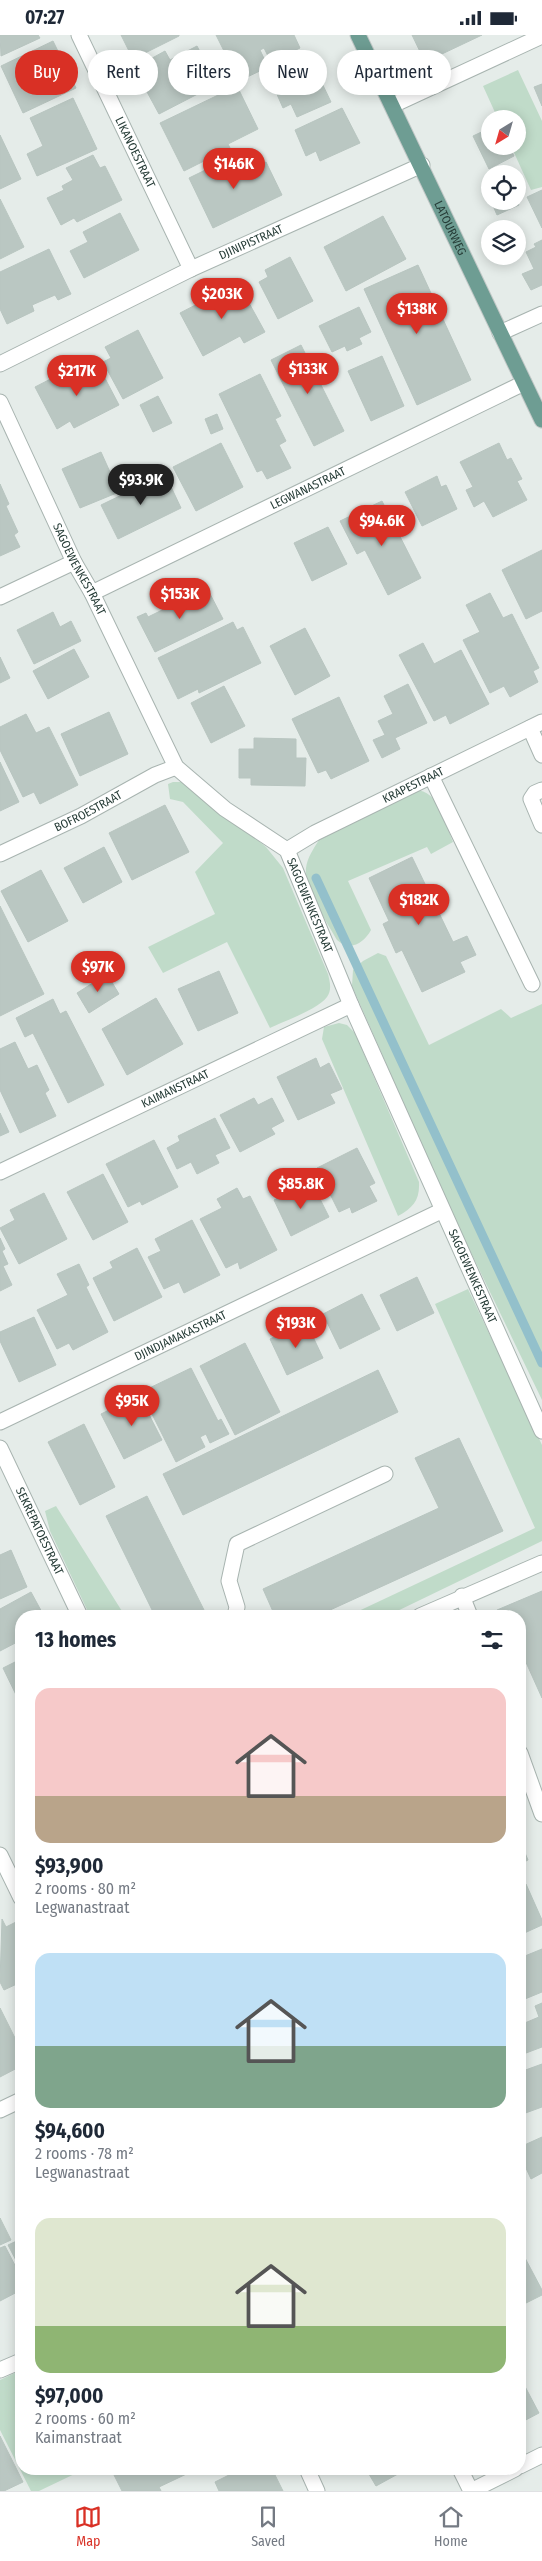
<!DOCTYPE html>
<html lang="en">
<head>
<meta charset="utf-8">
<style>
	body { margin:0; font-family:"Fira Sans Condensed",sans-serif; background:#f6f6f7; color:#1f2937; height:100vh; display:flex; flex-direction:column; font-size:19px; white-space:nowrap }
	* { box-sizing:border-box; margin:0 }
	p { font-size:16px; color:#747a83 }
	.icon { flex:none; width:28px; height:28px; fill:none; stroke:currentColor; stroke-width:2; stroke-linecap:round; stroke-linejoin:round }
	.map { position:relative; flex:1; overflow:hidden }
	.panel { position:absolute; left:15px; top:1575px; width:511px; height:865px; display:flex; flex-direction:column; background:#fff; border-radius:20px; box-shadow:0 2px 12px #0003 }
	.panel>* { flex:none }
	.hud { position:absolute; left:15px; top:15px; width:512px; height:45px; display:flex; gap:10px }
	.needle { width:32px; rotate:217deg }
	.tools { position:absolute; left:481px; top:75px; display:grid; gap:10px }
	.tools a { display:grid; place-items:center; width:45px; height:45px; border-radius:50%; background:#fff; box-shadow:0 2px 12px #0003; font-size:25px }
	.price { position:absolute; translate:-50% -42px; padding:0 11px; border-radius:18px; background:#d93025; color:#fff; font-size:16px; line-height:32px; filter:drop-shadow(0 1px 2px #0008) }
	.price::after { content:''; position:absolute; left:50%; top:30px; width:15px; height:11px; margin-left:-8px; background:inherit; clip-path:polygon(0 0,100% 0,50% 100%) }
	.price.selected { background:#222; color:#fff }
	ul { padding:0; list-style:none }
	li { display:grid; align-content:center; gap:10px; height:265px; padding:0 20px }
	li span { display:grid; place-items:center; height:155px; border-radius:15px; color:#555 }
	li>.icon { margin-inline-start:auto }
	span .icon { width:90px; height:90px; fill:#fffc; stroke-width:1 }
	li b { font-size:21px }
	h2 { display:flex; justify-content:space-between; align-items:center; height:60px; padding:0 20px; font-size:21px }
	.pill { padding:0 18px; border-radius:22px; background:#fff; box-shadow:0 2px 12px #0003; font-size:18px; line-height:45px }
	.pill.selected { background:#d93025; color:#fff }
	.status { display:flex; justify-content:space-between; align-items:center; height:35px; padding:0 25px; background:#fff; direction:ltr }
	.status svg { height:14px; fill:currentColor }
	.menu { display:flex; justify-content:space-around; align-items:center; height:70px; border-top:1px solid #e0e1e3; background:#fff; font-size:14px; color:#747a83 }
	.menu a { display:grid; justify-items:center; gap:2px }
	.menu .selected { color:#d93025 }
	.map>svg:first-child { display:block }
</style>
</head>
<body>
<div class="status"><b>07:27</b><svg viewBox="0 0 49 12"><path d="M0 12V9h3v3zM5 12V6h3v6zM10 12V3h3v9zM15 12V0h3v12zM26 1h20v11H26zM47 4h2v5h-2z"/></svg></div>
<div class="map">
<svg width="542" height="2456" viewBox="0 0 542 2456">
	<rect width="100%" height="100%" fill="#e5ece9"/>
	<path fill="#c0dbc9" d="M518,35L542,86V152L531,155L511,111H518V84H498L483,51Z
		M173,747H183L192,751L266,812L283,833L328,939C330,947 332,955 327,962C317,975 284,986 270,993L227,907L163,938L148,912L215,879L195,837L223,808L183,767L170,764L168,749Z
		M415,755C439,755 445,788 453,807L431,819L427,812L348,846L371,895C364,908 350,917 337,905C327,887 304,854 306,833C307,823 314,813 319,805Z
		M378,918L386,921L429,1010L501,974L511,983L542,969V1365L450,1174L352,951L353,935L363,926Z
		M339,988L347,990L355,998L419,1147C420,1165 413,1173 398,1181L322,1004L324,992Z
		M468,1254L542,1410V1506L387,1581H348L535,1493L435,1269Z
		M56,1471L125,1581H90L50,1496L45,1476Z
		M21,2335V2434H85L39,2456H31L0,2395V2345Z"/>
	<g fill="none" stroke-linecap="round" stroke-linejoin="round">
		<path stroke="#93c0cb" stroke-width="9" d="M316,843L542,1328"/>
	</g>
	<path fill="#bac7c2" stroke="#b8c5c0" d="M0,0H38L40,3L1,21Z
		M121,0H179V1L133,24Z
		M216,0H294L300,13L271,27L264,13L260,15L268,32L239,46Z
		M412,0H482L425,27Z
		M53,6L76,53L23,78L1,31Z
		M197,11L217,49L159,79L140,44L151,38L145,27L165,16L170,25Z
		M308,19L331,67L297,82L291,69L283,73L272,48L281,44L276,34Z
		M542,49V71L534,52Z
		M237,51L258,94L228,109L230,113L184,136L160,88Z
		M73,63L97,114L37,141L27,119L43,111L30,83Z
		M342,73L360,108L320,126L316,116L306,121L295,95Z
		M490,93V111H509L514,121L489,134L473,101Z
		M0,100L21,144L0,154Z
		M93,120L100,133L105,131L122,165L77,187L74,183L61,190L47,163L64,155L62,151L73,145L66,133Z
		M234,121L242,138L266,127L282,160L213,193L189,143Z
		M542,155V193L527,162Z
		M0,164L24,212L0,224Z
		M491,166H517L519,170L497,180Z
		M120,178L139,215L84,243L70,216L88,207L83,197Z
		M383,181L406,224L346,256L324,212Z
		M542,205V250L531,255L522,239L534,234L526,217L536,212L534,209Z
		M49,214L71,259L58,265L55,260L32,270L34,276L7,289L0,274V237Z
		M290,222L313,266L278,284L259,247L268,242L265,235Z
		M418,230L471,345L417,370L364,254Z
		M238,248L265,297L244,308L240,301L203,321L180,278Z
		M359,272L371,297L359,303L362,309L347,316L345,311L332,317L319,291Z
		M138,295L163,343L123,364L103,327L111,323L105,312Z
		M301,310L344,396L314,411L271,325Z
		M382,321L404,371L371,386L348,336Z
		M98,330L119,370L74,393L70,386L57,394L35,352L72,333L76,341Z
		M260,339L281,381L275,384L286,406L279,410L291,433L267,444L262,435L257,437L219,359Z
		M158,361L172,388L153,397L140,370Z
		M217,379L223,394L211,399L205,384Z
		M221,408L243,452L196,476L173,432Z
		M499,408L507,425L511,423L522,444L517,446L527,465L493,482L484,466L474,472L466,455L473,452L460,427Z
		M101,417L119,457L80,473L62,434Z
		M165,439L181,473L118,504L101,470Z
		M437,441L441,452L446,450L457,474L422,491L405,457Z
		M0,449L9,469L6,471L18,497L14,500L20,512L0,521Z
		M382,466L421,543L388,560L365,515L357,519L340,486Z
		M328,492L347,529L312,546L294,508Z
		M542,515V576L526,584L502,535Z
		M207,553L223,584L155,617L137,582L146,578L148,582Z
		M490,558L503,583L512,579L539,633L533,636L538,647L510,662L504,651L490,658L463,605L480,597L466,570Z
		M53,577L60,592L71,586L81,606L34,629L17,595Z
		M233,587L237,595L243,592L261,628L199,658L198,654L178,664L158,623Z
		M305,593L330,641L295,660L270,611Z
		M423,608L434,629L461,615L489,669L450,689L446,680L434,686L399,620Z
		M74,614L89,642L48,664L33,636Z
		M0,622L10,643L0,648Z
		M408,649L427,688L395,703L400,714L382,723L373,705L385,700L378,686L393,679L384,661Z
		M224,651L245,691L211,708L191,668Z
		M339,662L369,726L331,744L326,735L318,738L292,684Z
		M109,677L128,719L80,741L61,699Z
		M26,679L36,698L49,692L78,750L40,769L34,757L23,762L0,715V692Z
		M254,703L296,704V723H306L305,751L251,750V743H239V714H254Z
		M0,727L19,767L0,776Z
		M165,770L189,817L132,845L109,798Z
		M104,812L122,847L83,868L64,833Z
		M412,822L453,907L467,901L476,920L460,927L465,937L422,957L402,915L396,918L383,889L389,886L369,843Z
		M41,835L68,886L28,907L1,856Z
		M0,871L44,959L0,981Z
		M219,936L238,978L198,996L178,954Z
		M107,939L119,959L89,978L77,958Z
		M156,963L183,1009L127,1040L102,994Z
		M53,964L60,979L66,976L104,1050L68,1068L33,998L25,1002L16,983Z
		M15,1007L28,1034L37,1030L49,1055L45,1058L56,1081L20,1098L0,1055V1014Z
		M316,1023L320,1033L329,1028L342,1054L330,1059L335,1068L298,1085L277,1042Z
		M254,1063L258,1070L272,1063L284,1086L271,1093L275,1099L240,1117L220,1080Z
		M0,1078L9,1097L0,1101Z
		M215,1083L230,1113L215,1120L219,1128L197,1139L191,1127L177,1134L167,1113L180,1106L178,1101Z
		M154,1105L178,1152L142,1170L140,1166L128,1172L106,1129Z
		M357,1113L375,1148L369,1151L377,1166L352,1178L350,1172L339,1177L317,1133Z
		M103,1139L128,1187L93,1205L67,1157Z
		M237,1153L243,1164L250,1161L277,1215L240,1234L238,1227L226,1233L200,1184L222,1173L217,1164Z
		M298,1153L302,1160L315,1154L329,1182L291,1201L274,1165Z
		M44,1158L67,1204L19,1229L0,1193L15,1185L10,1175Z
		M192,1185L220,1240L184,1258L179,1247L164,1254L148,1222L161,1216L155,1204Z
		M0,1203L5,1214L2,1216L8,1229L3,1231L12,1250L0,1256Z
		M137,1213L162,1262L114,1286L93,1243L113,1233L110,1227Z
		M79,1229L89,1250L86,1252L108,1297L73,1315L69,1308L57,1314L37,1275L68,1260L57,1239Z
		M417,1242L434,1278L397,1296L380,1260Z
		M362,1259L380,1294L340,1314L323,1279Z
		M34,1282L56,1330L19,1347L0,1306V1297Z
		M306,1287L323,1323L287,1340L270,1304Z
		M245,1308L280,1377L235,1400L200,1331Z
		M191,1333L218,1386L221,1384L229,1399L210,1408L206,1399L200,1402L205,1412L176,1427L141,1357Z
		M378,1335L398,1377L183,1480L163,1439Z
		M139,1360L162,1405L124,1424L101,1379Z
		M84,1389L115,1452L80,1470L48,1407Z
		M459,1403L503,1496L317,1581H275L263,1554L439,1473L415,1423Z
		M147,1461L207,1581H155L106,1481Z
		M11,1515L27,1552L0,1564V1520Z
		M542,1556V1663L520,1614V1581H500L497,1575Z
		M31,1557L44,1581H21V1605L0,1616V1574Z
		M21,1624V1667L20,1668L3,1633Z
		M520,1806L528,1825L520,1829Z
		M526,1849L542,1885V1890L520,1900V1852Z
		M2,1884L6,1892L16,1887L21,1897V1947L4,1955L0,1947Z
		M542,1914V1957L520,1966V1923Z
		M542,1968V2012L526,2018L520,2004V1990L539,1982L535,1971Z
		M0,1973L21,2015V2031L0,2042Z
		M542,2029V2072L520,2080V2037Z
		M542,2102V2138L531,2144L520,2120V2112Z
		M0,2183L11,2205L0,2210Z
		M21,2204V2235L8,2210Z
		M5,2211L21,2242V2255L0,2266V2213Z
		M524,2221L542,2255V2260L520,2271V2224Z
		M520,2342L539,2378L520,2388Z
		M0,2401L23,2447L4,2456H0Z
		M111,2434H197L159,2452L161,2456H122Z
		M241,2434H272L283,2456H219L215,2447Z
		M366,2434H407L376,2451Z"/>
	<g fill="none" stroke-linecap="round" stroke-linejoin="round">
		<defs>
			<path id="lane" d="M530,693L542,720
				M431,741L532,949
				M542,755L535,758L531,764L542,790
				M235,1581L237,1572L229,1546L237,1509L385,1439"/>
			<g id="street">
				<path id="s1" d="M79,0L191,234"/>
				<path d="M393,70L542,1"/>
				<path d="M500,298L542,279"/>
				<path id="s2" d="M0,329L191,234L422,130"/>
				<path id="s3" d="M0,367L74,527L92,558L176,732L225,774L287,815L351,970L542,1396"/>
				<path id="s4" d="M92,558L524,348"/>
				<path d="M0,562L74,527"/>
				<path id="s5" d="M287,815L315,798L542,687"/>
				<path id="s6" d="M0,819L81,781L155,740L176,732"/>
				<path id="s7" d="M0,1137L351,970"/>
				<path id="s8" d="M0,1387L441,1176"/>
				<path id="s9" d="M0,1413L80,1581"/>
				<path d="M462,1561L470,1581"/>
				<path d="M420,1581L542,1528"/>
				<path d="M520,1718L542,1779"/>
				<path d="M0,1820L21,1863"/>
				<path d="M0,2075L21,2065"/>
				<path d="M0,2335L21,2326"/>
				<path d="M520,2431L542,2420"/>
				<path d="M307,2434L317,2456"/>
				<path d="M460,2434L471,2456"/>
				<path d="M471,2456L515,2434"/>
			</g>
			<g id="primary">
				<path id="s10" d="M358,0L542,385"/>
			</g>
		</defs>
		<use href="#lane" stroke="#a8b4b0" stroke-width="17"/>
		<use href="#street" stroke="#a8b4b0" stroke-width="17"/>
		<use href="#primary" stroke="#c2c8c7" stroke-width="17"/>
		<use href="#lane" stroke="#fff" stroke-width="15"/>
		<use href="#street" stroke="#fff" stroke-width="15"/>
		<use href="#primary" stroke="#6e9d93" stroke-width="15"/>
	</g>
	<g text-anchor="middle" stroke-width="5" stroke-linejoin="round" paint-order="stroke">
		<g font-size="12" fill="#263c37" stroke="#f5f9f7">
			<text dy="4" stroke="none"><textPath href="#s1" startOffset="130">LIKANOESTRAAT</textPath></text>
			<text dy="4" stroke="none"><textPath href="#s10" startOffset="214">LATOURWEG</textPath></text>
			<text dy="4" stroke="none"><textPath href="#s2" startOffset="279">DJINIPISTRAAT</textPath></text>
			<text dy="4" stroke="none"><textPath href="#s4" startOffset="240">LEGWANASTRAAT</textPath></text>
			<text dy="4" stroke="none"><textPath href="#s3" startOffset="185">SAGOEWENKESTRAAT</textPath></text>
			<text dy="4" stroke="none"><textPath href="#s5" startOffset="142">KRAPESTRAAT</textPath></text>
			<text dy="4" stroke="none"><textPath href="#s6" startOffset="98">BOFROESTRAAT</textPath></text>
			<text dy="4" stroke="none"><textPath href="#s3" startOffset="604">SAGOEWENKESTRAAT</textPath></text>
			<text dy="4" stroke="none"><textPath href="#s7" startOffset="194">KAIMANSTRAAT</textPath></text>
			<text dy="4" stroke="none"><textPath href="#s3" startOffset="1009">SAGOEWENKESTRAAT</textPath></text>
			<text dy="4" stroke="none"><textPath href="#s8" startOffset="200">DJINDJAMAKASTRAAT</textPath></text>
			<text dy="4" stroke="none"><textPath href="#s9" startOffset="92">SEKREPATOESTRAAT</textPath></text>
		</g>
	</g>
</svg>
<div class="tools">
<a><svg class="needle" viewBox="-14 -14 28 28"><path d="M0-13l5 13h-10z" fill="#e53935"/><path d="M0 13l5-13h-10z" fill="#747a83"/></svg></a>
<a><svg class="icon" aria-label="locate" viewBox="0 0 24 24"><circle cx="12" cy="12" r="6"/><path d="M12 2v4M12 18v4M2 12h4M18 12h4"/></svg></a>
<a><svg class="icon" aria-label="layers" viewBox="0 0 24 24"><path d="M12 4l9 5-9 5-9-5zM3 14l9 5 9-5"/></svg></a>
</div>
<b class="price" style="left:234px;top:155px">$146K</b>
<b class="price" style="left:222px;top:285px">$203K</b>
<b class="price" style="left:417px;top:300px">$138K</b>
<b class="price" style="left:308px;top:360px">$133K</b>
<b class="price" style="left:77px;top:362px">$217K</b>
<b class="price selected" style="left:141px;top:471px">$93.9K</b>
<b class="price" style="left:382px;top:512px">$94.6K</b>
<b class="price" style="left:180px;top:585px">$153K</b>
<b class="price" style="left:419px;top:891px">$182K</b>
<b class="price" style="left:98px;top:958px">$97K</b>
<b class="price" style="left:301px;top:1175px">$85.8K</b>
<b class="price" style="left:296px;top:1314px">$193K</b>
<b class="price" style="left:132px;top:1392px">$95K</b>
<div class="hud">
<a class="pill selected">Buy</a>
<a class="pill">Rent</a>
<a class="pill">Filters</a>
<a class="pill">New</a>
<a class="pill">Apartment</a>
</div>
<section class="panel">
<h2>13 homes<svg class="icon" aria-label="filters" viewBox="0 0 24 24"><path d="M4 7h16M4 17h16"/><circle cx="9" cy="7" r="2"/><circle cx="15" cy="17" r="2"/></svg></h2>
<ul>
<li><span style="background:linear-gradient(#f6c9c9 70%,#b9a48a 0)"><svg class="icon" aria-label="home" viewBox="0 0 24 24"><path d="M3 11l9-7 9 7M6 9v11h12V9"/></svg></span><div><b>$93,900</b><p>2 rooms · 80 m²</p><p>Legwanastraat</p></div></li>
<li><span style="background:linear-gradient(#bfe0f5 60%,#7fa58c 0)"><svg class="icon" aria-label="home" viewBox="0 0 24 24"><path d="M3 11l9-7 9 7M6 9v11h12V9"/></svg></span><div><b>$94,600</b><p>2 rooms · 78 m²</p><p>Legwanastraat</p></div></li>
<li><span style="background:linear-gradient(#dfe7d0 70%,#8fb573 0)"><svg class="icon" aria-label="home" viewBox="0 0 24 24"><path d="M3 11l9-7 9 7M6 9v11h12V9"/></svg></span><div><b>$97,000</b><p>2 rooms · 60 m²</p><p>Kaimanstraat</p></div></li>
</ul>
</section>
</div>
<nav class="menu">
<a class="selected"><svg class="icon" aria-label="map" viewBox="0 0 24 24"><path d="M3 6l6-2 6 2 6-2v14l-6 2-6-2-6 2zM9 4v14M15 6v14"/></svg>Map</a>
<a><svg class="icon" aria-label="saved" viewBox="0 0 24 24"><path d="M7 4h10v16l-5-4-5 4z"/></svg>Saved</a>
<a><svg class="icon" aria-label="home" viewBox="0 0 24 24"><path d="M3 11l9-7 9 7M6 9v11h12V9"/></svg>Home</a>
</nav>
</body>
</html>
